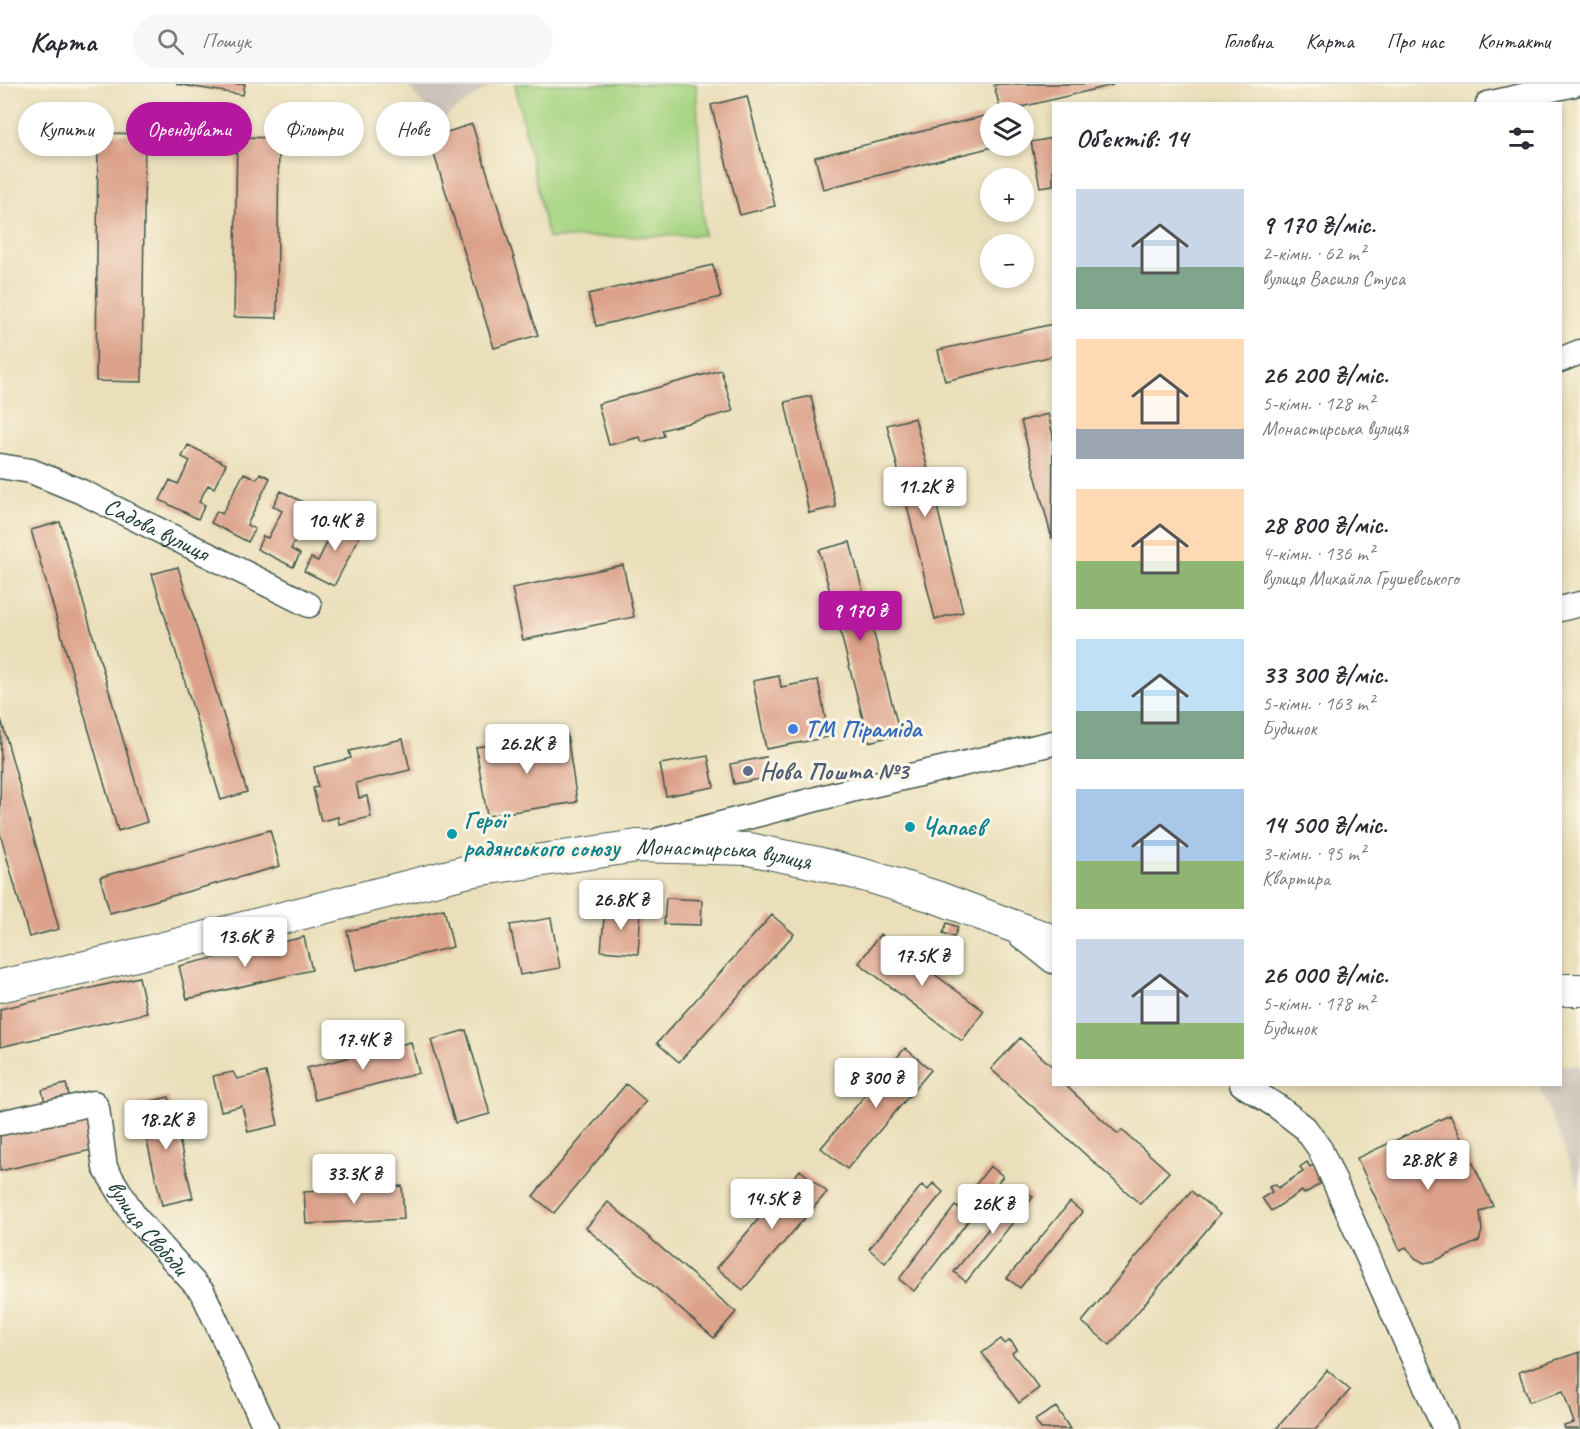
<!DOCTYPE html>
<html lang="uk">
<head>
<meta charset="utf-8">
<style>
	body { margin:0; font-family:Caveat,sans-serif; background:#f7f7f7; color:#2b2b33; height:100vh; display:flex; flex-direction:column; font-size:22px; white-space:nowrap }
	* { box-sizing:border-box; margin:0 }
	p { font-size:20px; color:#7c7c81 }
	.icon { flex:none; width:33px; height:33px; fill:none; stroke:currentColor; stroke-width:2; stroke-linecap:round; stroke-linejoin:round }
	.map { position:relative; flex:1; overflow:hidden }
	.side { position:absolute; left:1052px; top:18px; width:510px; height:984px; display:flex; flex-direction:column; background:#fff; border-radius:0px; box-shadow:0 3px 9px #0003 }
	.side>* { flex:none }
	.guide { position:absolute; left:18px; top:18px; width:570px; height:54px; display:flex; gap:12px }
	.tools { position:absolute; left:980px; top:18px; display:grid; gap:12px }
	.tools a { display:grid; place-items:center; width:54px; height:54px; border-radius:50%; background:#fff; box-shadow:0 3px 9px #0003; font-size:30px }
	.price { position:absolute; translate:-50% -51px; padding:0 14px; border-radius:6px; background:#fff; color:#222; font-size:20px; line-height:39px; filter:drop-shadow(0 2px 3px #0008) }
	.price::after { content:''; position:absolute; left:50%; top:36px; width:18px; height:14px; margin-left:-9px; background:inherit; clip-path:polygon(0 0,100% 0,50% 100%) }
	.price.selected { background:#b5179e; color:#fff }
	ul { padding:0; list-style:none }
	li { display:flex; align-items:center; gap:18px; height:150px; padding:0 24px }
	li span { display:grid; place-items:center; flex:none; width:168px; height:120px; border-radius:0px; color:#555 }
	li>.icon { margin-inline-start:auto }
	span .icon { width:72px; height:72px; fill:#fffc; stroke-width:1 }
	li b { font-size:26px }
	h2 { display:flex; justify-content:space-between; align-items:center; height:72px; padding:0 24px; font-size:26px }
	.pill { padding:0 21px; border-radius:27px; background:#fff; box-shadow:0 3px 9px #0003; font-size:21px; line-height:54px }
	.pill.selected { background:#b5179e; color:#fff }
	header { display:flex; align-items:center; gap:36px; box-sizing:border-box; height:84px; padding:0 30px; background:#fff; border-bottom:2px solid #e1e1e2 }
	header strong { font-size:28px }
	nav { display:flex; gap:33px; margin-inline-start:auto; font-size:21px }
	.search { width:420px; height:54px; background:#f7f7f7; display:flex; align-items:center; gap:15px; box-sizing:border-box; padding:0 21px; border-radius:33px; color:#7c7c81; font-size:22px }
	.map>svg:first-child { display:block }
</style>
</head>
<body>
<header>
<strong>Карта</strong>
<div class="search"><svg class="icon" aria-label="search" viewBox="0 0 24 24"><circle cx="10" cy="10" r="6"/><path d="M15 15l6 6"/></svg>Пошук</div>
<nav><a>Головна</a><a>Карта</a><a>Про нас</a><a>Контакти</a></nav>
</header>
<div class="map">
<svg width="1580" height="1345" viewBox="0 0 1580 1345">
	<rect width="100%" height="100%" fill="#fcf5e5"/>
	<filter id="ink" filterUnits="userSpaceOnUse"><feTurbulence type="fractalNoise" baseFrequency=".0167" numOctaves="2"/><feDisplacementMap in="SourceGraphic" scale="12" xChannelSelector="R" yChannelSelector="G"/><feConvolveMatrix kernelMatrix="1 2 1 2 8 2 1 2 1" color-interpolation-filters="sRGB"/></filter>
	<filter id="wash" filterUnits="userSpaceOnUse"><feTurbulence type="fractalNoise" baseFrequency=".008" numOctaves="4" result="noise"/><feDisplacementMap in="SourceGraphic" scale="24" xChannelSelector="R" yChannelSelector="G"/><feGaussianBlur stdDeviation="1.35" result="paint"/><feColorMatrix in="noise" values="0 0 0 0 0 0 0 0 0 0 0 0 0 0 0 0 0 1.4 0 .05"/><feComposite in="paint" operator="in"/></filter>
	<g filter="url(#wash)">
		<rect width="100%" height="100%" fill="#eadfba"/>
		<path fill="#cdc2b9" d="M407,0H492L437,39Z
			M1560,981H1580V1106L1539,1001L1560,1000Z"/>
		<path fill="#a7d583" stroke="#63895c" stroke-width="1.5" d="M515,0H696L704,151L548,154Z"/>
		<g id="blocks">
			<path fill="#dca18a" d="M176,0H245L243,11Z
				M1000,0H1113V1L1001,28L994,1Z
				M747,12L775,122L740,131L711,21Z
				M989,31L990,62H997L823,105L815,73Z
				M472,40L538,251L494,264L429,54Z
				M98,49L145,50L142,298L96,297Z
				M237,53L279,54L277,234L234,233Z
				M1053,54V101L1040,103L1031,58Z
				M713,181L721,213L596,242L588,210Z
				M1053,240V272L945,297L938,266Z
				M721,286L733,327L662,346L664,352L642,358L640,353L609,361L598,320Z
				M811,312L836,423L809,429L785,318Z
				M1048,330L1053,351L1052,455L1021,337Z
				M915,334L963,528L935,535L887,341Z
				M188,361L226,380L214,404L208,401L199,418L205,421L198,435L160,416L170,396L178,400L190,377L182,373Z
				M244,389L257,395L260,389L270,394L247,441L255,445L248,458L211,439L217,427L222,430Z
				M281,407L321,427L313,443L304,439L291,465L300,470L293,483L257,465L263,452L268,454L282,427L273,422Z
				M332,432L362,448L334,502L304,487L311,474L318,477L332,448L326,445Z
				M60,438L147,738L118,747L31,446Z
				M850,458L900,650L869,658L819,466Z
				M623,481L634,533L523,556L512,504Z
				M178,483L247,708L221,716L152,490Z
				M779,592L781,603L818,596L829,653L766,665L753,597Z
				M1,635L59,845L29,853L0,749Z
				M567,650L577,718L487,732L476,663Z
				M403,655L410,686L356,699L359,714L367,712L371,733L339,740L338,733L321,737L313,704L318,703L314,683L351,674L349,667Z
				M708,672L714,703L666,712L660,680Z
				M766,673L770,693L734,700L730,680Z
				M270,746L280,782L110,829L100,793Z
				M666,814L702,816L701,841L664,840Z
				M605,823L641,827L638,870L601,867Z
				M444,825L453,863L356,886L347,847Z
				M772,831L794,850L679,978L657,959Z
				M551,834L560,884L520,891L510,841Z
				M947,839L958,843L954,853L943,849Z
				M880,850L984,927L962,957L859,879Z
				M304,853L312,886L187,915L179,882Z
				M139,893L147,929L0,963V925Z
				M466,946L490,1030L455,1039L431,956Z
				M1020,954L1053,983V1000H1064L1118,1050L1122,1046L1169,1088L1140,1120L991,985Z
				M411,958L419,989L315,1016L307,984Z
				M905,964L931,986L847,1085L821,1064Z
				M233,988L237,995L266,988L278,1041L248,1048L242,1022L221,1027L213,992Z
				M66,1000L70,1015L46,1022L42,1006Z
				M626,1000L646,1017L554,1129L533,1112Z
				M169,1013L193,1114L162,1121L138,1020Z
				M92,1029L100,1064L0,1087V1050Z
				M1450,1031L1493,1122L1480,1128L1482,1147L1479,1157L1434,1177L1424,1179L1415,1174L1406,1163L1400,1166L1357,1074Z
				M1307,1078L1310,1083L1317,1079L1325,1091L1318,1096L1320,1100L1304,1110L1302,1107L1271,1127L1262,1114L1272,1108L1269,1103L1275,1100L1278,1104L1303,1088L1300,1083Z
				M990,1082L1003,1092L914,1207L899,1195L955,1122L958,1124Z
				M800,1086L827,1108L743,1206L717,1184Z
				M933,1099L943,1108L885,1179L869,1165L922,1101L928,1106Z
				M402,1102L404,1135L306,1140L304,1108Z
				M1021,1104L1033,1113L966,1198L954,1188Z
				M1191,1107L1220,1130L1110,1261L1082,1238Z
				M608,1118L736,1228L714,1254L586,1144Z
				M1070,1118L1082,1128L1020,1204L1007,1194Z
				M1001,1255L1005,1260L1010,1256L1017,1265L1012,1269L1039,1304L1019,1319L982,1269Z
				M1580,1268V1345H1565L1564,1342L1574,1339L1563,1307L1529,1318L1519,1288Z
				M1327,1286L1350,1306L1316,1345H1276Z
				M1056,1323L1070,1345H1041L1035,1336Z"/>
		</g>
	</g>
	<g filter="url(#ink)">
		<use href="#blocks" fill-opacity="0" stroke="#3d5548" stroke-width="1.5"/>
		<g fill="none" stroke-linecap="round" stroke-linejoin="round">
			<defs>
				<g id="minor">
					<path d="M1488,20L1574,0"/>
					<path d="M1560,276L1580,268"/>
					<path id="s1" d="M0,382L31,387L82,408L309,521"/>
					<path d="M1560,525L1580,520"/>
					<path d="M659,756L859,704L1053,659"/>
					<path d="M1020,851L1053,877"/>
					<path d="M1242,1000L1278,1023L1305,1044L1320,1065L1445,1345"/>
					<path id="s2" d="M0,1039L94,1019L97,1024L105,1084L135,1133L203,1209L266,1345"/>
				</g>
				<g id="major">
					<path id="s3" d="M0,902L112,877L469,787L637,762L749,765L817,779L871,793L936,813L1053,857"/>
					<path d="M1560,906H1580"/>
				</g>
			</defs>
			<use href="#minor" stroke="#3d5548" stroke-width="27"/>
			<use href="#major" stroke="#3d5548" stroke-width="34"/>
			<use href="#minor" stroke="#fff" stroke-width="24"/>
			<use href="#major" stroke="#fff" stroke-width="32"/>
		</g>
	</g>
	<circle fill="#3f7fe0" stroke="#fcf5e5" stroke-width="2" cx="793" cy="645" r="6"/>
	<circle fill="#5c6f8a" stroke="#fcf5e5" stroke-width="2" cx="748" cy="687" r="6"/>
	<g fill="#0f9aa8" stroke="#fcf5e5" stroke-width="2">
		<circle cx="910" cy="743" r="6"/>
		<circle cx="452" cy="750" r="6"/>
	</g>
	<g text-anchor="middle" stroke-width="6" stroke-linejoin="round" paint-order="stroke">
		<g font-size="24" fill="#1f3d34" stroke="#fcf5e5">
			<text dy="8" stroke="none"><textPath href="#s1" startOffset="170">Садова вулиця</textPath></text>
			<text dy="8" stroke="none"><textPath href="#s3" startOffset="740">Монастирська вулиця</textPath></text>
			<text dy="8" stroke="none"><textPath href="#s2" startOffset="236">вулиця Свободи</textPath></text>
		</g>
		<g font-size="24" font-weight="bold" fill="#366cbe" stroke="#fcf5e5" text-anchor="start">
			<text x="805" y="653">ТМ Піраміда</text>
		</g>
		<g font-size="24" font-weight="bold" fill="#4e5e75" stroke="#fcf5e5" text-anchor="start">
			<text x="760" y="695">Нова Пошта №3</text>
		</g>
		<g font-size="24" font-weight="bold" fill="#0d838f" stroke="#fcf5e5" text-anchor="start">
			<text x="464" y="744">Герої<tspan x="464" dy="28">радянського союзу</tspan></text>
			<text x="922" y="751">Чапаєв</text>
		</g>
	</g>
</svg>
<div class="tools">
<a><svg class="icon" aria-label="layers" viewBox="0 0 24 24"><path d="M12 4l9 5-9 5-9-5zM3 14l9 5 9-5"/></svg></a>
<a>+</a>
<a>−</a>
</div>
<b class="price" style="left:925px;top:434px">11.2K ₴</b>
<b class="price" style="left:335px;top:468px">10.4K ₴</b>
<b class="price selected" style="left:860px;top:558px">9 170 ₴</b>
<b class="price" style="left:527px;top:691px">26.2K ₴</b>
<b class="price" style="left:621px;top:847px">26.8K ₴</b>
<b class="price" style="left:245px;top:884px">13.6K ₴</b>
<b class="price" style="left:922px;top:903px">17.5K ₴</b>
<b class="price" style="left:363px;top:987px">17.4K ₴</b>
<b class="price" style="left:876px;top:1025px">8 300 ₴</b>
<b class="price" style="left:166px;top:1067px">18.2K ₴</b>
<b class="price" style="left:1428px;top:1107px">28.8K ₴</b>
<b class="price" style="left:354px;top:1121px">33.3K ₴</b>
<b class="price" style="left:772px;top:1146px">14.5K ₴</b>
<b class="price" style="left:993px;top:1151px">26K ₴</b>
<div class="guide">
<a class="pill">Купити</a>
<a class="pill selected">Орендувати</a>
<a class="pill">Фільтри</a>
<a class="pill">Нове</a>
</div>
<section class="side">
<h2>Об’єктів: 14<svg class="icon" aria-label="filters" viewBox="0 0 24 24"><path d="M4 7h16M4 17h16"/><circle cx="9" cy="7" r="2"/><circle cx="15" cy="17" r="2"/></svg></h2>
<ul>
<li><span style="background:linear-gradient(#c9d6e8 65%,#7fa58c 0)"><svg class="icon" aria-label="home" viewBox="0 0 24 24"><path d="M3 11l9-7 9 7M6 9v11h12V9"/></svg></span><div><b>9 170 ₴/міс.</b><p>2-кімн. · 62 m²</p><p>вулиця Василя Стуса</p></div></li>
<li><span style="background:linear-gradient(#ffd9b3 75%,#9aa5b1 0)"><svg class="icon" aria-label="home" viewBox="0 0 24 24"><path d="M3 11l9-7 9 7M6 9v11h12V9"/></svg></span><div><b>26 200 ₴/міс.</b><p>5-кімн. · 128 m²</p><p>Монастирська вулиця</p></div></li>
<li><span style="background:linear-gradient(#ffd9b3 60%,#8fb573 0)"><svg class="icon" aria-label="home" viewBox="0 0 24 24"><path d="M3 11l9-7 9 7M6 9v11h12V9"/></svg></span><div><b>28 800 ₴/міс.</b><p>4-кімн. · 136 m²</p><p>вулиця Михайла Грушевського</p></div></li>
<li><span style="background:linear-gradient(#bfe0f5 60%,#7fa58c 0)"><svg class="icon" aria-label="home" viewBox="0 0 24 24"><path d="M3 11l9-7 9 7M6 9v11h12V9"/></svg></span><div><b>33 300 ₴/міс.</b><p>5-кімн. · 163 m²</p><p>Будинок</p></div></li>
<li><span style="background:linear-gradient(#a9c7e8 60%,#8fb573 0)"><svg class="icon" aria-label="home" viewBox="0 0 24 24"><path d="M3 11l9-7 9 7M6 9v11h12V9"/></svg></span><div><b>14 500 ₴/міс.</b><p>3-кімн. · 95 m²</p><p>Квартира</p></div></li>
<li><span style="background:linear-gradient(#c9d6e8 70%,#8fb573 0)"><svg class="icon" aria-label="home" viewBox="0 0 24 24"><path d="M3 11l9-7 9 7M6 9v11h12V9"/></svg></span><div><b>26 000 ₴/міс.</b><p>5-кімн. · 178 m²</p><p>Будинок</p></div></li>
</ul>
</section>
</div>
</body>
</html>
